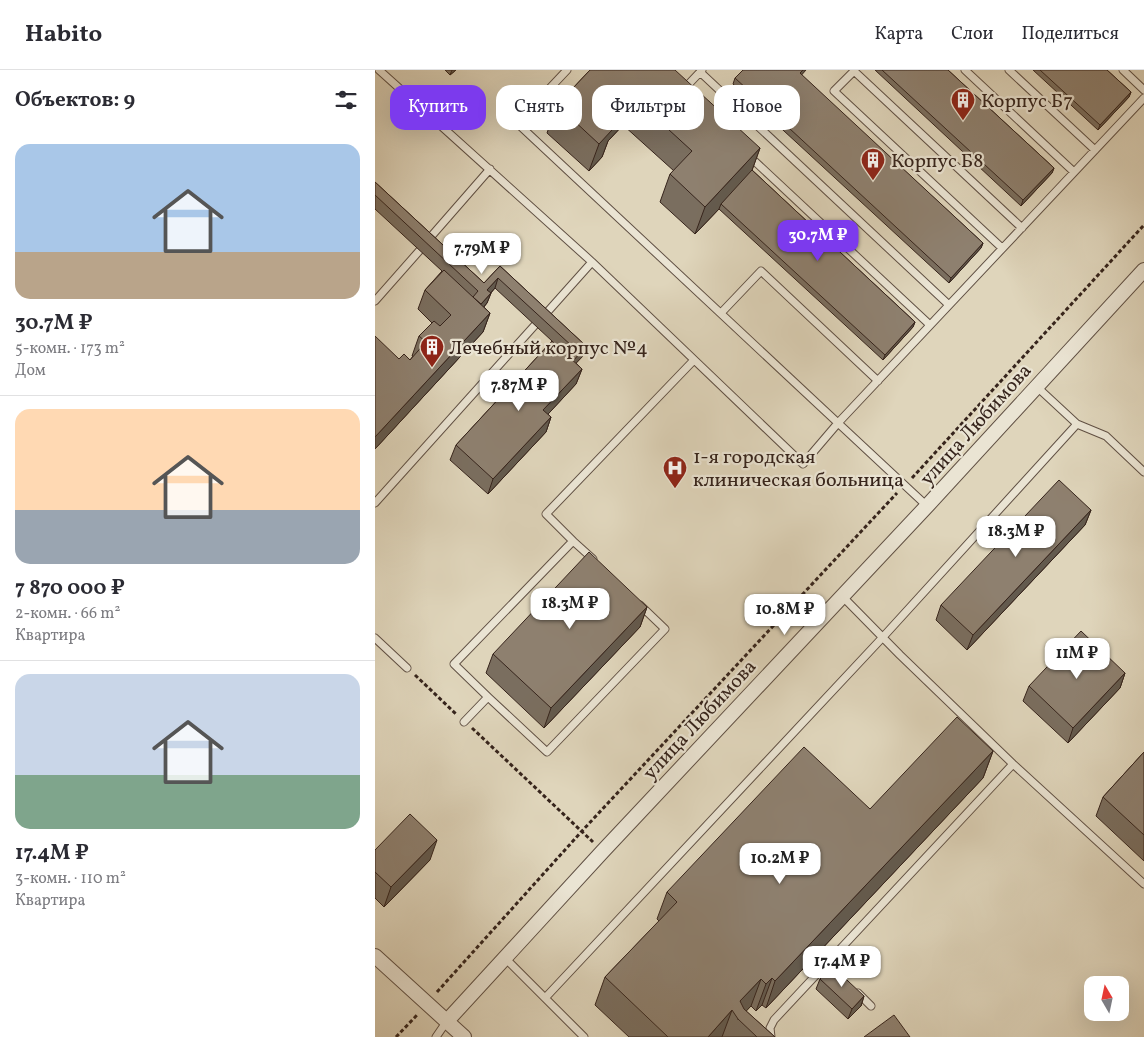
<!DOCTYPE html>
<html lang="ru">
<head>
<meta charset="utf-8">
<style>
	body { margin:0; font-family:Vollkorn,serif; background:#f7f7f7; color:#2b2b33; height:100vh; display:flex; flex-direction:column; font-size:19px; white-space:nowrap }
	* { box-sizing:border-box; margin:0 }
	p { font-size:16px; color:#7c7c81 }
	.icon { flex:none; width:28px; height:28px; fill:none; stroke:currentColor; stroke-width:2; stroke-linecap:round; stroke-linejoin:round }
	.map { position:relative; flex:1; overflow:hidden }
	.side { display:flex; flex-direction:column; background:#fff; width:375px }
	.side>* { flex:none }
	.guide { position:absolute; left:15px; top:15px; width:475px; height:45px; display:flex; gap:10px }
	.needle { width:32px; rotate:351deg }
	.fabs { position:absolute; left:709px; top:906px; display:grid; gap:10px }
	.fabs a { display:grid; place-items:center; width:45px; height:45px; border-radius:10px; background:#fff; box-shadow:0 5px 20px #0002; font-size:25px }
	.price { position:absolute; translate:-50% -42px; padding:0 11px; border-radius:10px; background:#fff; color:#222; font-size:16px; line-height:32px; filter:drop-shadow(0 1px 2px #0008) }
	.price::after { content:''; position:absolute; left:50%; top:30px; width:15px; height:11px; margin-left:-8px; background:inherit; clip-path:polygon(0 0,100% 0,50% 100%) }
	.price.on { background:#7c3aed; color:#fff }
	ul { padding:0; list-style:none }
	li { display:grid; align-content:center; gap:10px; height:265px; padding:0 15px }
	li+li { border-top:1px solid #e1e1e2 }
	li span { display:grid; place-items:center; height:155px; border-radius:15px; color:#555 }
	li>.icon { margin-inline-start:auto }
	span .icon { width:90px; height:90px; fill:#fffc; stroke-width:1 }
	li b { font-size:21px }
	h2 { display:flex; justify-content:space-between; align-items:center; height:60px; padding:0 15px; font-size:21px }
	.pill { padding:0 18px; border-radius:15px; background:#fff; box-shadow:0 5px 20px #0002; font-size:18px; line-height:45px }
	.pill.on { background:#7c3aed; color:#fff }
	header { display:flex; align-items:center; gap:30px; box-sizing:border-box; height:70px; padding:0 25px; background:#fff; border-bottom:1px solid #e1e1e2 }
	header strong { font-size:24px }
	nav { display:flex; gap:28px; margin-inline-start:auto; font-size:18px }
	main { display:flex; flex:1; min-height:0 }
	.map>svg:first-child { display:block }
</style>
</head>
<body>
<header>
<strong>Habito</strong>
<nav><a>Карта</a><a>Слои</a><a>Поделиться</a></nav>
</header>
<main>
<section class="side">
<h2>Объектов: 9<svg class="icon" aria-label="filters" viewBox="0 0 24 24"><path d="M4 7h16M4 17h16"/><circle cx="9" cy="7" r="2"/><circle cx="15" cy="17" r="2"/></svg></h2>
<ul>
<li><span style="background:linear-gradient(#a9c7e8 70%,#b9a48a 0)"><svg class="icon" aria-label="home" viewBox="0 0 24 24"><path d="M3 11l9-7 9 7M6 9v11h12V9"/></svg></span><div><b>30.7M ₽</b><p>5-комн. · 173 m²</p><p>Дом</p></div></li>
<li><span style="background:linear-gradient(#ffd9b3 65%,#9aa5b1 0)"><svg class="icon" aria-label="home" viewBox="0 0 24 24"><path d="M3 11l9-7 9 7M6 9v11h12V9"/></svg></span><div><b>7 870 000 ₽</b><p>2-комн. · 66 m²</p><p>Квартира</p></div></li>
<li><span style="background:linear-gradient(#c9d6e8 65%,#7fa58c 0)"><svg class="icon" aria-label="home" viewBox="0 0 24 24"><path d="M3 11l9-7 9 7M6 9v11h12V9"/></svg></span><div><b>17.4M ₽</b><p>3-комн. · 110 m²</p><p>Квартира</p></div></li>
</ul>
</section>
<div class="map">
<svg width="769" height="967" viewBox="0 0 769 967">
	<rect width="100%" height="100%" fill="#dfd5bb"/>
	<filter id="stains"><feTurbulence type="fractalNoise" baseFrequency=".004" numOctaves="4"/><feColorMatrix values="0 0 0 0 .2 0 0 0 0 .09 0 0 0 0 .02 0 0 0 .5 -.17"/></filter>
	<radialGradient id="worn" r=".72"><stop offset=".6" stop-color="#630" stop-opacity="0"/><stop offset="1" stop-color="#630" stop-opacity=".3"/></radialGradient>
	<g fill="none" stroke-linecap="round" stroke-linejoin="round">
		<defs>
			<path id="service" d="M4,0L217,192L428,394L463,353L552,436
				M192,0L142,53L463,353L769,28
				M590,0L699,102
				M634,0L720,80
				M748,0L769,20
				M325,2L574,235
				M309,19L327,0
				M373,85L555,255
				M53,170L115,99
				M627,178L459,21L479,1L647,158
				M0,231L45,180
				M346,243L386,201L503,311
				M167,248L217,192
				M661,316L702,354L731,366L769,402
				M0,433L160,255
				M198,471L218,489
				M467,526L525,585L638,694L769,814
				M0,568L32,598
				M113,627L172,682L290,559L265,535
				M89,652L113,627L79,594L198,471L171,444L319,290
				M131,889L209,967
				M483,923L496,936
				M171,927L508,567L702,354
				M61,967L72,951
				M396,967L395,958L399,950L638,694"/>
			<path id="minor" d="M0,886L89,967
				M72,951L228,781L552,436L769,200"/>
		</defs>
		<use href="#service" stroke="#605044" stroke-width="9"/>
		<use href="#minor" stroke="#605044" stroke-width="16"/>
		<path stroke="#36241c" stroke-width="3" stroke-dasharray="4 2.5" stroke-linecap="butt" d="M537,408L769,155
			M40,605L81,644
			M97,658L218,772
			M62,922L207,761L522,423
			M21,967L43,944"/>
		<use href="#service" stroke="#eae4d3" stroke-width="7"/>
		<use href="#minor" stroke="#eae4d3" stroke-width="14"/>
	</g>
	<path fill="#7a6e5f" stroke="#36241c" d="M70,0H81L75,5Z
		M215,0L385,78L377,100L540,252L538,257L508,290L344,139L320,164L285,132L295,104L299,101L248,55L233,71L227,87L214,101L172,63L182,35Z
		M500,0H573L679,98L677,103L646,136Z
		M658,0H732L756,22L754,27L723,60Z
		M426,5L608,173L606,178L574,213L358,14L360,8Z
		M0,112L109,213L125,196L211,276L208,286L201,293L207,299L201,314L173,344L176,347L171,362L113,424L75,390L81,375L177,271L120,218L116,223L112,233L109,237L115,243L108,262L0,379L24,289L35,290L38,286H37L44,266L57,253L43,239L50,220L67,201L0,139Z
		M716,440L710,455L592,580L561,550L566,535Z
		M272,537L265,557L169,658L111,603L118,584Z
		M750,603L745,618L693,673L648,631L654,616Z
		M618,681L608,708L391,938L387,935L381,941L376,936L371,941L400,967H254L220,935L230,907L284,851L282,849L292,822L495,739Z
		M769,682V791L721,746L728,727Z
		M0,780L55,790L9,837L0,828Z
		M445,909L489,926L486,936L473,949L441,919Z"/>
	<path fill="#635a4e" stroke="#36241c" d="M77,0H81L75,5Z
		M428,0H431L423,9L425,3Z
		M756,22L754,27L723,60L725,55Z
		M258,27L248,55L233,71L227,87L214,101L224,74L232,55Z
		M385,78L375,106L346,134L344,139L320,164L330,137Z
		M679,98L677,103L646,136L648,130Z
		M608,173L606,178L574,213L576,208Z
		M123,208L120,218L109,230L112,220Z
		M116,223L112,233L96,251L100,241Z
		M115,243L108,262L0,379V367Z
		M540,252L538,257L508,290L510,285Z
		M211,276L208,286L191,304L195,294Z
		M207,299L201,314L163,355L168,340Z
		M176,347L171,362L113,424L118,409Z
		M716,440L710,455L592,580L598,565Z
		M272,537L265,557L169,658L176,638Z
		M750,603L745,618L693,673L698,658Z
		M618,681L608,708L391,938L400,911Z
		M62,770L55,790L9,837L16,817Z
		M397,908L387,935L381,941L391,914Z
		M386,909L376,936L363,950L365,931Z
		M489,926L486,936L473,949L477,939Z
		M357,940L347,967H333Z"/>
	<path fill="#8e806f" stroke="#36241c" d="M215,0H300L385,78L330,137L295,104L317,81L258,27L232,55L237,60L224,74L182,35Z
		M368,0H428L425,3L608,173L576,208L360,8Z
		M507,0H573L679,98L648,130Z
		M665,0H732L756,22L725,55Z
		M377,100L540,252L510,285L346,134Z
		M0,112L109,213L125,196L211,276L198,291L192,284L198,277L123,208L112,220L116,223L106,234L98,227L103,221L0,125Z
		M69,200L115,243L0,367V266L24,289L29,284L35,290L51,272L44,266L59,251L65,256L76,245L50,220Z
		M177,271L207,299L168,340L176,347L118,409L81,375Z
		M684,410L716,440L598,565L566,535Z
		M214,482L272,537L176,638L118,584Z
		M706,561L750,603L698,658L654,616Z
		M582,647L618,681L400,911L397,908L391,914L386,909L365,931L369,939L400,967H382L363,949L357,940L333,967H293L230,907L302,832L292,822L429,677L495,739Z
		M769,682V765L728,727Z
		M35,744L62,770L16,817L0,802V780Z
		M457,896L489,926L477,939L445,909Z
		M519,945L535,967H489Z"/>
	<defs>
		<symbol id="building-pin" viewBox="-11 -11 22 30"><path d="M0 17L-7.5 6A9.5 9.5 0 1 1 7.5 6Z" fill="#8f2418" stroke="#eae4d3"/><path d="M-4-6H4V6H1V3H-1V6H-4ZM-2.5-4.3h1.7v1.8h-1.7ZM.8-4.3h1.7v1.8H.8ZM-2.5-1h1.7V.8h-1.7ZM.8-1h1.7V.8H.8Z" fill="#fff"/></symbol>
		<symbol id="hospital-pin" viewBox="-11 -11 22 30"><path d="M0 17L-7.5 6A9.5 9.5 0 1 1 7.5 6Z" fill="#8f2418" stroke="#eae4d3"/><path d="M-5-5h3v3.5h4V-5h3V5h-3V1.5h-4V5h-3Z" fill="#fff"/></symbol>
	</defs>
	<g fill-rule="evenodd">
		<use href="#building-pin" x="574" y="16" width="28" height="38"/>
		<use href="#building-pin" x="484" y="76" width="28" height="38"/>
		<use href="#building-pin" x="43" y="263" width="28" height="38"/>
		<use href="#hospital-pin" x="286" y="384" width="28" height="38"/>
	</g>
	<g text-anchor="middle" stroke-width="4.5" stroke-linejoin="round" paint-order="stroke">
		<g font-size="20" fill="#36241c" stroke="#eae4d3" text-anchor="start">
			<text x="606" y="37">Корпус Б7</text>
			<text x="516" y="97">Корпус Б8</text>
			<text x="74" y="284">Лечебный корпус №4</text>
			<text x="318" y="393">1-я городская<tspan x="318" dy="23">клиническая больница</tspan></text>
		</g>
		<g font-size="20" fill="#36241c" stroke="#eae4d3">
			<text transform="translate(600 354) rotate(-48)" y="7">улица Любимова</text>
			<text transform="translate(324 649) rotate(-47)" y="7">улица Любимова</text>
		</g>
	</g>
	<rect width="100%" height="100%" filter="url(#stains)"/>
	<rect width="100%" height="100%" fill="url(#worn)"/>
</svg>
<div class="fabs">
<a><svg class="needle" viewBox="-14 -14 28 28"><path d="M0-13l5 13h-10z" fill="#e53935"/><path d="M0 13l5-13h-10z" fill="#7c7c81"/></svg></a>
</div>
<b class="price on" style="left:443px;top:192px">30.7M ₽</b>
<b class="price" style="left:107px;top:205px">7.79M ₽</b>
<b class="price" style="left:144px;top:342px">7.87M ₽</b>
<b class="price" style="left:641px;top:488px">18.3M ₽</b>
<b class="price" style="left:195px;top:560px">18.3M ₽</b>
<b class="price" style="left:410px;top:566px">10.8M ₽</b>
<b class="price" style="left:702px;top:610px">11M ₽</b>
<b class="price" style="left:405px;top:815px">10.2M ₽</b>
<b class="price" style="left:467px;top:918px">17.4M ₽</b>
<div class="guide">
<a class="pill on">Купить</a>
<a class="pill">Снять</a>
<a class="pill">Фильтры</a>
<a class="pill">Новое</a>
</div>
</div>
</main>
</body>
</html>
